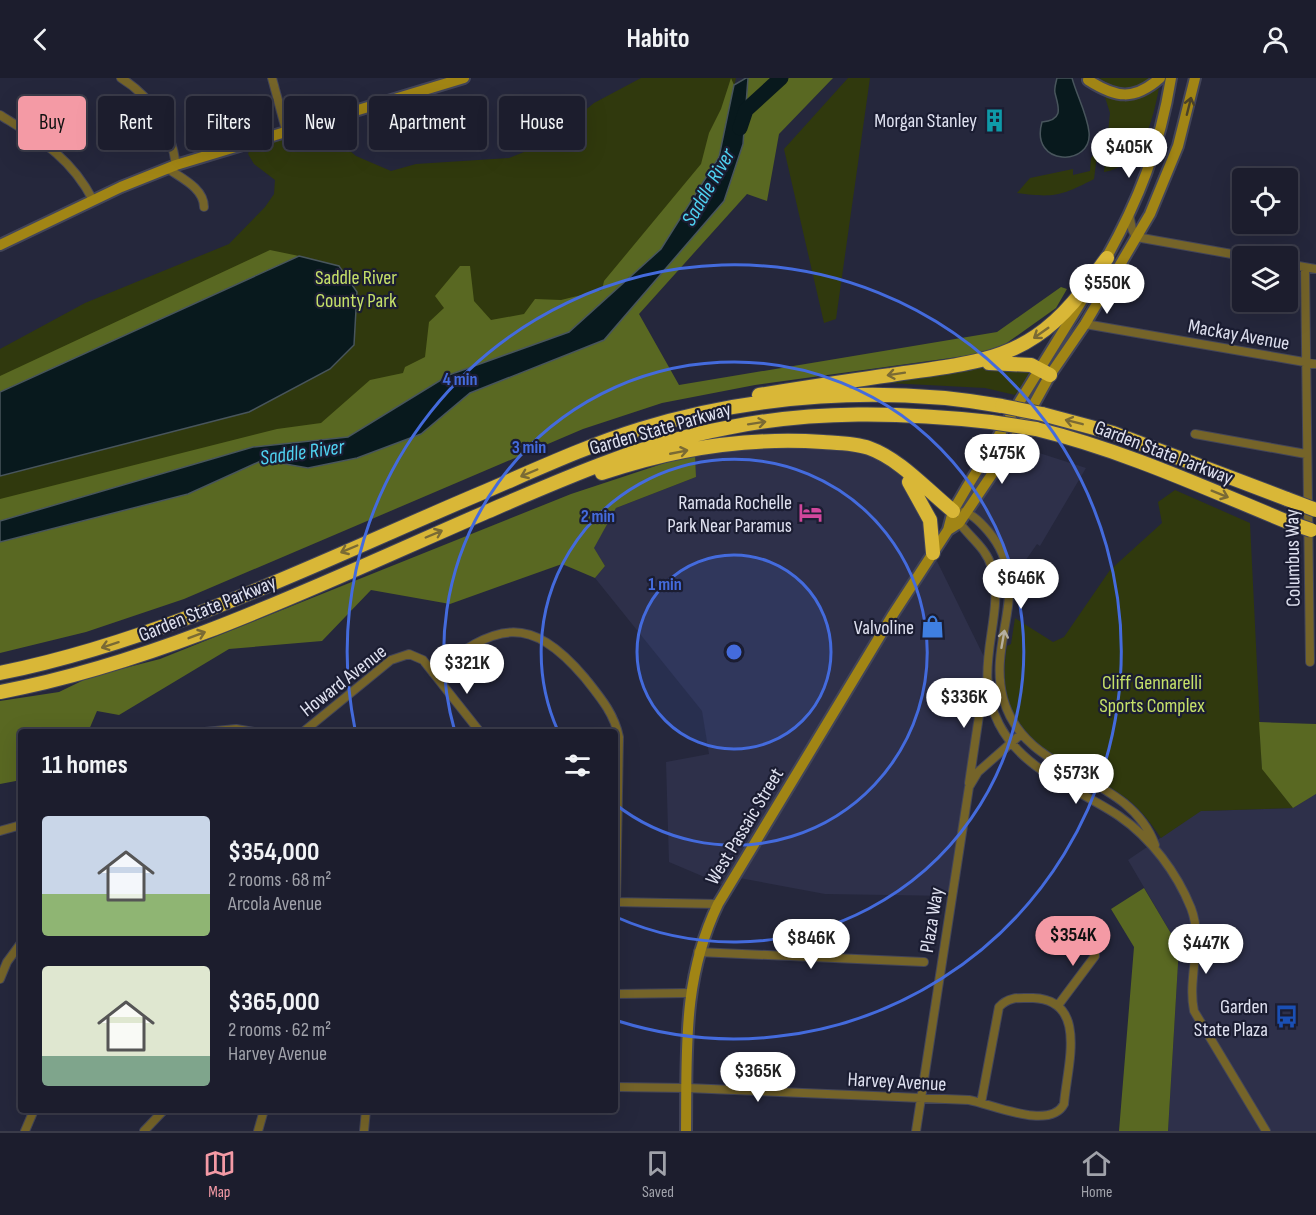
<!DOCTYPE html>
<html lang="en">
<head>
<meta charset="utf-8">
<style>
	body { margin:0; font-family:"Sofia Sans Condensed",sans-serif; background:#292a39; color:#f1f3f6; height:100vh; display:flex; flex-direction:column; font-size:22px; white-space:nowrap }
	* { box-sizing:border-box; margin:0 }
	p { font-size:20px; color:#a0a2aa }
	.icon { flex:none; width:33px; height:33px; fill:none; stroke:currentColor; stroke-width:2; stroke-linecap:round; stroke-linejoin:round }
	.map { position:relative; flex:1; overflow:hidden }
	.details { position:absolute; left:18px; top:651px; width:600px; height:384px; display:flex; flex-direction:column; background:#1c1d2d; border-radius:6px; box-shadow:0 6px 24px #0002,0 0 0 2px #3a3b49 }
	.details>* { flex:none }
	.top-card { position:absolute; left:18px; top:18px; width:600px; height:54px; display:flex; gap:12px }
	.controls { position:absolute; left:1232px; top:90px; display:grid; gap:12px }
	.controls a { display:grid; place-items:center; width:66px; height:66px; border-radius:6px; background:#1c1d2d; box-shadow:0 6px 24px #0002,0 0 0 2px #3a3b49; font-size:30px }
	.price { position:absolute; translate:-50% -51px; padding:0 14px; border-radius:21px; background:#fff; color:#222; font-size:20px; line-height:39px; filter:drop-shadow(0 2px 3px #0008) }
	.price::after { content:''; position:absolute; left:50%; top:36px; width:18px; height:14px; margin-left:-9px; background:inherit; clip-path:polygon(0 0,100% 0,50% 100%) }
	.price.selected { background:#f49aa5; color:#111 }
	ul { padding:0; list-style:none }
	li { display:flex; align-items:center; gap:18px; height:150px; padding:0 24px }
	li span { display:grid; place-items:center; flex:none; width:168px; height:120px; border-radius:6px; color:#555 }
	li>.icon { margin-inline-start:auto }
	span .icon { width:72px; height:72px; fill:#fffc; stroke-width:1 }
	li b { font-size:26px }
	h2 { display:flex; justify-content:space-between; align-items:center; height:72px; padding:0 24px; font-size:26px }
	.pill { padding:0 21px; border-radius:6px; background:#1c1d2d; box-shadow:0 6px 24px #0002,0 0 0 2px #3a3b49; font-size:21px; line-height:54px }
	.pill.selected { background:#f49aa5; color:#111 }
	header { display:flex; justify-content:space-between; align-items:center; height:78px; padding:0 24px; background:#1c1d2d; font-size:27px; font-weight:700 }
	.tab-bar { display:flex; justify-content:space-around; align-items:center; height:84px; border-top:2px solid #3a3b49; background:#1c1d2d; font-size:16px; color:#a0a2aa }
	.tab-bar a { display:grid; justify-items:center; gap:3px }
	.tab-bar .selected { color:#f49aa5 }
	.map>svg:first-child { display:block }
</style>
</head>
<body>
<header><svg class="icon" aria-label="back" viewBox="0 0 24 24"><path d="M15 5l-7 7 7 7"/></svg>Habito<svg class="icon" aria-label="person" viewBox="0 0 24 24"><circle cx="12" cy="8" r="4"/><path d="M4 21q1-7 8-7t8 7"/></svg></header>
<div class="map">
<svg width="1316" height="1053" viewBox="0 0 1316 1053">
	<rect width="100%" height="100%" fill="#25273c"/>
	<path fill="#2e304a" d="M736,365L844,366L898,388L926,431L933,475L987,585L952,818L825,816L734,799L728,809L669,784L666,684L709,676L702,633L595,500L605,488L593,470L616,430L696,399L695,375Z
		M1011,366L1086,390L1040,468L1037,466L1010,505L1004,476L967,434Z
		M1316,716V1053H1168L1179,869L1128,782L1200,733L1293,730Z"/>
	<path fill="#30390d" d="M641,0H736L719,79L569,254L449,297L348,359L253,369L0,443V271L85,225L229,166L265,129L274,116L275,102L254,86L248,76L250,71L320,48L356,78L391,93L416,86L509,80L544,66L594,25Z
		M848,0H870L836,241L824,245L784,71Z
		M1099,0H1154C1133,13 1120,13 1099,0Z
		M1159,10C1153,42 1142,88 1104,94L1110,35L1104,16L1148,15Z
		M1098,70L1094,101C1061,118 1054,120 1017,115L1030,100L1073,91V97L1090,93L1091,80Z
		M968,288H1008L1030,293V297L1015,317L985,310L869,304Z
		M1175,412L1250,445L1262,690L1293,730L1201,733L1161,760C1153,748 1143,735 1132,725C1122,716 1108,710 1096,704C1035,669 994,648 1007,568L1011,566L1015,540L1053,564L1064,559L1110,492L1162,445L1158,424Z"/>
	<path fill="#596822" d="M731,0L734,7L719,79L661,171L569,254L449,297L348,359L253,369L0,443V421L277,351L321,345L370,302L403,295L405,289L425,279L429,244L444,230L435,218L460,188H470L474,223L491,242L524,236L535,221L561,222L602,212L604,203L701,86L709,55L721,31Z
		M748,0H833L779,56L767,123L747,116L639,236L679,307L997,254L1061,209L1067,211L1056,230L994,274L755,307L662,325L583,351L184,521L86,554L0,575V464L188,416L263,382L308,390L421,356L470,315L604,262L743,66Z
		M270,172L299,178L0,314V298Z
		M695,375L696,399L616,430L594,470L605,488L595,500L562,486L450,526L371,512L322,563L229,571L119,637L97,633L88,654H21V702L0,706V623L59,614L90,599L160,581L571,416Z
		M1259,644L1316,646V716L1293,730L1262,691Z
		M1144,810L1179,869L1168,1053H1119L1134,869L1111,831Z"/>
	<path fill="#08191d" stroke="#48555c" stroke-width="1.5" d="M746,0H748L743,66L724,123L604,262L470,315L421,356L357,380L308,390L263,382L188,416L0,464V443L253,369L348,359L449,297L569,254L661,171L719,79L734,7Z
		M1057,0H1072C1077,18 1087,36 1089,54C1093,89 1029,89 1042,44C1065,42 1058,28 1055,15C1054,11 1056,4 1057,0Z
		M299,178L339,188L357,214L354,267L330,291L249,334L0,398V314Z"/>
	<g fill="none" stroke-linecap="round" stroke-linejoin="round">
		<path stroke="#08191d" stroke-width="15" d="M740,50L746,32L781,0"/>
		<defs>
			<path id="street" d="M121,0C152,19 171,50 176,87
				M272,0L286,52
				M0,37C40,62 70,78 93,122
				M167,90C181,100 204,110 204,129
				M1129,136L1132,151L1136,159L1243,178
				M1287,186L1316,191
				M1305,190L1310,584
				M1085,246L1316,286
				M1195,356L1306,376
				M963,434C972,435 982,446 988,453C1035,508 987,560 1003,620C1025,701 1128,693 1155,767
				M958,443C969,459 986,469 992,490C1006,540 970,590 999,646C1023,693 1077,710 1119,738C1151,760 1177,795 1191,830C1204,864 1187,899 1194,933L1266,1053
				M433,595C495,546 529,534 585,600C600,619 614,635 619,659L616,824
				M205,654L236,651L254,654
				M303,654L391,582L409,576L423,582L480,654
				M969,705L984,604
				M0,753L21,747
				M615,824L718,826
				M698,874L924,884
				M0,901L7,884L21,865
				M615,916L690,915
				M1059,926L1095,878V869L1086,851
				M615,1009L687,1010L969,1022C992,1026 1050,1053 1064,1026C1067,988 1089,922 1033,920C1020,920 1009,918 999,929L981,1025
				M25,1053L34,1032
				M144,1053L164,1032
				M258,1053L264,1032
				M364,1053L366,1032
				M916,1053L969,709L978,694L1020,657"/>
			<path id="secondary" d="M1088,2C1116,20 1134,23 1160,0
				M0,167L121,109L176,87L464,0
				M1104,184C1138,124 1160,69 1171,0
				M948,452L959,445L1009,371L1050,297L1085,246L1150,136L1178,68L1195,0
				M686,1053C687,972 682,901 718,826L892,538L948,452L953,433L967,409L1086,216"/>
			<path id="highway" d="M989,285L1031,287L1050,297
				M759,317C803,310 847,303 891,297C940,289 994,287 1036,258C1066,238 1086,209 1107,180
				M1042,336L1113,355L1287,421
				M1036,351C1123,372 1205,410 1288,444
				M602,395C672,371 748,359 823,364C838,365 855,365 869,370C900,381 927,412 953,433
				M909,404L930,442L933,475
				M0,595C168,561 323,482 479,416C533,393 586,368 641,351C755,316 884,307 1002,328
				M0,614C166,583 329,502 484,435C563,401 641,366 726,350C814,332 902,334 991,344"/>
		</defs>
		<use href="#street" stroke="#434559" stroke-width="10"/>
		<use href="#secondary" stroke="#434559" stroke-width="14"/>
		<use href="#highway" stroke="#434559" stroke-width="16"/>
		<use href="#street" stroke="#756429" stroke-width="8"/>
		<use href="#secondary" stroke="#a18515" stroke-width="10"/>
		<use href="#highway" stroke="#d9b737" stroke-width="14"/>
		<defs>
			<path id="highway-bridge" d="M1002,328L1042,336
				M991,344L1036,351
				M1287,421L1316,432
				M1288,444L1311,452"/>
		</defs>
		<use href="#highway-bridge" stroke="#434559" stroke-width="16" stroke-linecap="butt"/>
		<use href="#highway-bridge" stroke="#d9b737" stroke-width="14"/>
	</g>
	<defs><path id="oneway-shaft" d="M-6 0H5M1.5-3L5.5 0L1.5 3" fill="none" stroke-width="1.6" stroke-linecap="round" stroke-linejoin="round" transform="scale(1.5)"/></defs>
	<use stroke="#4a4128" href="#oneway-shaft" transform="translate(1189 28) rotate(-76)"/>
	<g stroke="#7a6a34">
		<use href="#oneway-shaft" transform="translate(1041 255) rotate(145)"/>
		<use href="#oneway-shaft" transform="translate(896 296) rotate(171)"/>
		<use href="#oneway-shaft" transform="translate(1074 344) rotate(-166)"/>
		<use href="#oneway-shaft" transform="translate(757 345) rotate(-9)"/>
		<use href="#oneway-shaft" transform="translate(679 374) rotate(-11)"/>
		<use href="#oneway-shaft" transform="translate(529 395) rotate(157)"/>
		<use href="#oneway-shaft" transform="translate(1220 416) rotate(22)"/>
		<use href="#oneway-shaft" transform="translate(434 456) rotate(-23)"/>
		<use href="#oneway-shaft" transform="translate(349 471) rotate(157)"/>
		<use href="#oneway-shaft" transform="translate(197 557) rotate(-21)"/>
		<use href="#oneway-shaft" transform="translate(110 567) rotate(162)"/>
	</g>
	<use stroke="#b5afa0" href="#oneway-shaft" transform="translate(1003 561) rotate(-80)"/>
	<circle cx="734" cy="574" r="97" fill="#446bdd" fill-opacity=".12"/>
	<g fill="none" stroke="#446bdd" stroke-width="3">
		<circle cx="734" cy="574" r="97"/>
		<path d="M558 653A193 193 0 1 1 615 726"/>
		<path d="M455 654A290 290 0 1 1 616 839"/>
		<path d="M355 651A387 387 0 1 1 618 943"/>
	</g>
	<defs>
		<symbol id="building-bare" viewBox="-9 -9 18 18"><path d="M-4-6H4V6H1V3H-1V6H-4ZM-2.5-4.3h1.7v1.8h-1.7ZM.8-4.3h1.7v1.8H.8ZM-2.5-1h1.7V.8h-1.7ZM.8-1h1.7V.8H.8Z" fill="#0f9aa8" stroke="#1b1d32" stroke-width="2.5" paint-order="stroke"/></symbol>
		<symbol id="hotel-bare" viewBox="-9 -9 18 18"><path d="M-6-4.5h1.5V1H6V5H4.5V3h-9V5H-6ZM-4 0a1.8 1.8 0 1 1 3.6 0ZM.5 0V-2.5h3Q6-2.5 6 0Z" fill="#d1479c" stroke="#1b1d32" stroke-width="2.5" paint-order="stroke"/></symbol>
		<symbol id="shop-bare" viewBox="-9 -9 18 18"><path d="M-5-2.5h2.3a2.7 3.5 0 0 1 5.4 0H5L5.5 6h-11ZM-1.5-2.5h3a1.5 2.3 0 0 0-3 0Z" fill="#3f7fe0" stroke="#1b1d32" stroke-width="2.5" paint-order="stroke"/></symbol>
		<symbol id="bus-bare" viewBox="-9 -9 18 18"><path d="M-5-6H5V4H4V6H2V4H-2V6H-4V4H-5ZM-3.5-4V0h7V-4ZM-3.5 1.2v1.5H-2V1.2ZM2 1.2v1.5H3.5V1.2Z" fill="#1a4fb4" stroke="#1b1d32" stroke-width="2.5" paint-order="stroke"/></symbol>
	</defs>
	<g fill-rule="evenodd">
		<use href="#building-bare" x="978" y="26" width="33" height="33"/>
		<use href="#hotel-bare" x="794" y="418" width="33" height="33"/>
		<use href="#shop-bare" x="916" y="532" width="33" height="33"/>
		<use href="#bus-bare" x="1270" y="922" width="33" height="33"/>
	</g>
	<g text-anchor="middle" stroke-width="4.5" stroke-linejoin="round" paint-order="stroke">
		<g font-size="20" fill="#dfe1f0" stroke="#1b1d32" text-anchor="end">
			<text x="977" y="49">Morgan Stanley</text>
			<text x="792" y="431">Ramada Rochelle<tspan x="792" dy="23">Park Near Paramus</tspan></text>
			<text x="914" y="556">Valvoline</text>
			<text x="1268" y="935">Garden<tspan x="1268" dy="23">State Plaza</tspan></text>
		</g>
		<g font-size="20" fill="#c6e169" stroke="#1b1d32">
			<text x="356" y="206">Saddle River<tspan x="356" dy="23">County Park</tspan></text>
			<text x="1152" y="611">Cliff Gennarelli<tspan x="1152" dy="23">Sports Complex</tspan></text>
		</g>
		<g font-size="20" fill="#dfe1f0" stroke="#1b1d32">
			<text transform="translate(1239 256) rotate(10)" y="7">Mackay Avenue</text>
			<text transform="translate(660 350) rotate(-16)" y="7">Garden State Parkway</text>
			<text transform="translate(1164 374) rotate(21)" y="7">Garden State Parkway</text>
			<text transform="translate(1292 480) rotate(-91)" y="7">Columbus Way</text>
			<text transform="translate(207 530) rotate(-22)" y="7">Garden State Parkway</text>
			<text transform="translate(343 602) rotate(-38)" y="7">Howard Avenue</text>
			<text transform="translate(744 748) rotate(-59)" y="7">West Passaic Street</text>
			<text transform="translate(931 842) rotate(-81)" y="7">Plaza Way</text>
			<text transform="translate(897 1003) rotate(3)" y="7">Harvey Avenue</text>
		</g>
		<g font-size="21" font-style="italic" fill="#4fd2f1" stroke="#1b1d32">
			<text transform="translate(708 109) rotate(-60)" y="7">Saddle River</text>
			<text transform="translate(302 374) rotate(-8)" y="7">Saddle River</text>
		</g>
	</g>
	<circle cx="734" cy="574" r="9" fill="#446bdd" stroke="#1b1d32" stroke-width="3"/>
	<g font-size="18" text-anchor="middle" font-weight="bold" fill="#446bdd" stroke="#1b1d32" stroke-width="4.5" stroke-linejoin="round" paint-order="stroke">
		<text x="460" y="307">4 min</text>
		<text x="529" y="375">3 min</text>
		<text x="598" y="444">2 min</text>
		<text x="665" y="512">1 min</text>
	</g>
</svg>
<div class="controls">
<a><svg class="icon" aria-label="locate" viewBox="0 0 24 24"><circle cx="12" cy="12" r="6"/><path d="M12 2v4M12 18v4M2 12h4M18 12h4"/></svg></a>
<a><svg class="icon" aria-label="layers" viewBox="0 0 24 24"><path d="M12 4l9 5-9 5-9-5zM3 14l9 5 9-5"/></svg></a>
</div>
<b class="price" style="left:1129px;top:101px">$405K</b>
<b class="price" style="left:1107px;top:237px">$550K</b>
<b class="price" style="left:1002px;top:407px">$475K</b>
<b class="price" style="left:1021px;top:532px">$646K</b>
<b class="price" style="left:467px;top:617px">$321K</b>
<b class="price" style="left:964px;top:651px">$336K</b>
<b class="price" style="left:1076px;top:727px">$573K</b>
<b class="price selected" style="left:1073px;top:889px">$354K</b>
<b class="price" style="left:811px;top:892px">$846K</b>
<b class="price" style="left:1206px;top:897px">$447K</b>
<b class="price" style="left:758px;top:1025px">$365K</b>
<div class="top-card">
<a class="pill selected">Buy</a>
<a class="pill">Rent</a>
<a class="pill">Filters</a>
<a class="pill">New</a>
<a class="pill">Apartment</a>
<a class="pill">House</a>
</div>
<section class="details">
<h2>11 homes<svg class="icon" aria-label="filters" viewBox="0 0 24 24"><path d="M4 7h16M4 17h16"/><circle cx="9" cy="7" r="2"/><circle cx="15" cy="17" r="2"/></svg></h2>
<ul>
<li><span style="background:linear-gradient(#c9d6e8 65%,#8fb573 0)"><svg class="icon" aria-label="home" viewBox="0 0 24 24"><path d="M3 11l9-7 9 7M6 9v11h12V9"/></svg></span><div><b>$354,000</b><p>2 rooms · 68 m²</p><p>Arcola Avenue</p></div></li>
<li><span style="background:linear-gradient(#dfe7d0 75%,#7fa58c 0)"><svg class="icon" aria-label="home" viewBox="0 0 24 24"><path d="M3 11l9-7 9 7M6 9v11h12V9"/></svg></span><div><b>$365,000</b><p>2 rooms · 62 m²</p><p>Harvey Avenue</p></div></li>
</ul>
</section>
</div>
<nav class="tab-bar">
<a class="selected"><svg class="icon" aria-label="map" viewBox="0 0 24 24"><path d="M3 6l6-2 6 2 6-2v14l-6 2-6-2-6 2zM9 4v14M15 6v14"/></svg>Map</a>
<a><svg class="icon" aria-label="saved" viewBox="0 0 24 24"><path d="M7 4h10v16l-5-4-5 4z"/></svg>Saved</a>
<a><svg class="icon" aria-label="home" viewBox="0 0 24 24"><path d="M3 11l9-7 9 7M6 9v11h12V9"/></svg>Home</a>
</nav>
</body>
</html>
